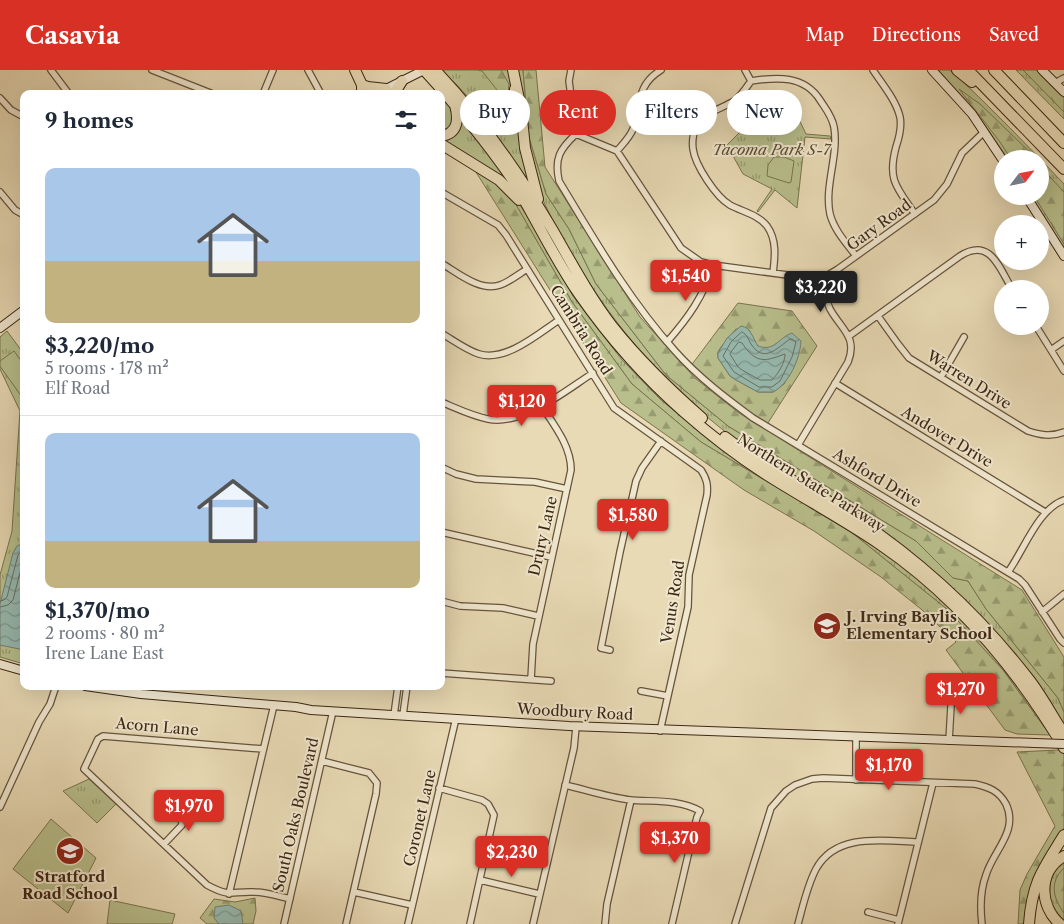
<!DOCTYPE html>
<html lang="en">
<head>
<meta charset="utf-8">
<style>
	body { margin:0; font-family:"Libre Caslon Text",serif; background:#f6f6f7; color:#1f2937; height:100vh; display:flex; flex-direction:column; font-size:19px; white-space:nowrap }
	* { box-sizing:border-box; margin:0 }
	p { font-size:16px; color:#747a83 }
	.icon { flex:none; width:28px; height:28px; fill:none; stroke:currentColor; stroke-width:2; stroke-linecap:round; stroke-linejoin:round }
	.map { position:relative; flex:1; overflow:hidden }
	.drawer { position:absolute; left:20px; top:20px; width:425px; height:600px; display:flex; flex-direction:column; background:#fff; border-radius:10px; box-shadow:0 5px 20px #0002 }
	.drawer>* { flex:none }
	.hud { position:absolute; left:460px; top:20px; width:475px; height:45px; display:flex; gap:10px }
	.needle { width:32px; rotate:58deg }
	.controls { position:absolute; left:994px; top:80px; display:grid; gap:10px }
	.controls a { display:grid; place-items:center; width:55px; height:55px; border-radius:50%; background:#fff; box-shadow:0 5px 20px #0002; font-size:25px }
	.price { position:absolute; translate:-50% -42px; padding:0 11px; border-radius:5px; background:#d93025; color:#fff; font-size:16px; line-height:32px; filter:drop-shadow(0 1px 2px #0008) }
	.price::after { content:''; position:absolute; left:50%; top:30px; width:15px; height:11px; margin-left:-8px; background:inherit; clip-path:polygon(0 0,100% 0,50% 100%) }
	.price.active { background:#222; color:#fff }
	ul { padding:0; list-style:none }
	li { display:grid; align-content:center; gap:10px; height:265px; padding:0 25px }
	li+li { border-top:1px solid #e0e1e3 }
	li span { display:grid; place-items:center; height:155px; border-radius:10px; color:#555 }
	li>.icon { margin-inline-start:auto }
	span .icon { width:90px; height:90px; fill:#fffc; stroke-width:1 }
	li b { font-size:21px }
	h2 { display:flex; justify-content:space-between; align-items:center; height:60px; padding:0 25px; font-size:21px }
	.chip { padding:0 18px; border-radius:22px; background:#fff; box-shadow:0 5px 20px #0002; font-size:18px; line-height:45px }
	.chip.active { background:#d93025; color:#fff }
	header { display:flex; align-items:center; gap:30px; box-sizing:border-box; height:70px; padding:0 25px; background:#d93025; color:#fff }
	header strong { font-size:24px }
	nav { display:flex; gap:28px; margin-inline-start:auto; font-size:18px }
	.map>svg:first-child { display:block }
</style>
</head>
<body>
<header>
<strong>Casavia</strong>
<nav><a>Map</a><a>Directions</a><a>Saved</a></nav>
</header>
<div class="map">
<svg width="1064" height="854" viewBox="0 0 1064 854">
	<defs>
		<pattern id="grass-tufts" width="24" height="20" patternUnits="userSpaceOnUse" patternTransform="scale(1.25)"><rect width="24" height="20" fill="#b8bf8c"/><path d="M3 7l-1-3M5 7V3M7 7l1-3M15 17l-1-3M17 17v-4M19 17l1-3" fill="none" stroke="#979b71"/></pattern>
		<pattern id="forest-firs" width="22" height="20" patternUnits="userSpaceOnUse" patternTransform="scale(1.25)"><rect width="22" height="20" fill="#b8bf8c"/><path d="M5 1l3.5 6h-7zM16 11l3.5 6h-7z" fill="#979b71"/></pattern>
		<pattern id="water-waves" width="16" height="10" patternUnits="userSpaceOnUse" patternTransform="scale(1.25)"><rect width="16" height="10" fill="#97bab0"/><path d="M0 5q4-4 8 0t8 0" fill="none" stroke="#7c978e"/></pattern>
	</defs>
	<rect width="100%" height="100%" fill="#e8dab5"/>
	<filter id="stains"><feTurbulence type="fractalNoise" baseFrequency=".004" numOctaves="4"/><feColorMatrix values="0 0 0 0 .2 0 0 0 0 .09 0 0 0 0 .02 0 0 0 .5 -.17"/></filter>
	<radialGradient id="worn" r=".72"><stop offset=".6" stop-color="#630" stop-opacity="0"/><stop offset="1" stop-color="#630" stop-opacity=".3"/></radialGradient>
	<path fill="url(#grass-tufts)" stroke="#7a7350" d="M440,0H511L512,28L495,41L476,36L456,14Z
		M518,0H523L529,67L546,124L569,159L596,214L666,305L728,356L916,471L953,508L968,511L986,539L1058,628L1064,642V655C1024,598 983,542 929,497C913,484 897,470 880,458C845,434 805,416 769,393C682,336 616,264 566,174C553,151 541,130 534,105C531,94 530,82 528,70C525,47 521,23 518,0Z
		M938,0H949L954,3C992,39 1028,76 1064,114V178L1031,126H1040V89H1008L975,41Z
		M1016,0H1039L1064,25V49Z
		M441,27L453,40L455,46L450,59L441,62Z
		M514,31L531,113H529L483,48Z
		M733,35L744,58C755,49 781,29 794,43C799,48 803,58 806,64L830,66L831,69L805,67L797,138L775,120L758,142L757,141L772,119L743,104L727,75L742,60L730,36Z
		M464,50L511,115L441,70L460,52Z
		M511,126L516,129L532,153L573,226L622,290L661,330L704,365L898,491L945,532L984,572L1026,623L1050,665L1003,600L948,540L851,462L701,372L632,314L572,232Z
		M7,261L24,284V594L0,587V505L12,461L20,341L0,299V267Z
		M89,709L116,734L97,753L63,721Z
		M1064,793V850C1047,835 1043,807 1064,793Z"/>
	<path fill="url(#forest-firs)" stroke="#7a7350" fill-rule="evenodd" d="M478,0H501L509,14L508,24L501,25L482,1Z
		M523,0H536L545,97L640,247L695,308L739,343L1022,520L1064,587V642L1058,628L986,539L968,511L953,508L916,471L728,356L666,305L596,214L569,159L546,124L529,67Z
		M1023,0H1036L1064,28V42Z
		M959,19L980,34L1037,89H1011L1000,72Z
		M1040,96L1064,122V174L1034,126H1040Z
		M474,99L484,104L511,126L572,232L632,314L701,372L851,462L948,540L1003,600L1050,665L1017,664L1005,660L946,580L956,572L921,539L881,507L814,461L744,420L621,333Z
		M738,233L792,241L817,276L766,356L690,297ZM736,259L749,260L758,277C768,280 772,277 780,271L797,289L784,314L773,322H758L736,310L730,306L718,288V282L721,277Z
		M1058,680H1062L1064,684V758L1033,808L1026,854H1018L1020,820L1027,804L1055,756L1017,682Z
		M1064,798V843C1053,828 1049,812 1064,798Z
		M255,828L256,841L253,854H207L200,848L214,829L235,832Z"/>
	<path fill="#b8bf8c" stroke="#7a7350" d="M774,87H784L794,91L791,112L789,113L767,106L768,95Z
		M14,281L24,295V330L0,296V291Z
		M51,749L96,788L68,843L13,799Z
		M110,830L175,844L172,854H107Z"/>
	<path fill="url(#water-waves)" stroke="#737f72" d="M741,256C751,257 753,269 758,276C775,282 778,268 792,263L801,271C800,289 789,314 773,322H758L736,310L730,306L718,288V283L727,268Z
		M24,473V580L0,575V534L13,483L17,476Z
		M229,835L241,841L243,854H219L214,848L215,837Z"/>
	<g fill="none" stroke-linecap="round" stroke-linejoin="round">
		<path stroke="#6a7062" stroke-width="1" d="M742,262C747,264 748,269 751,274C764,294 777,278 790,269H792L796,272L792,287L780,311L772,317H759L734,302L723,286L731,272Z
			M739,272L742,273C750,285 758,293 773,288C778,287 781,285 785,284C785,293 778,304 772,310H760L742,300L738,297L730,284Z
			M0,531L4,530L7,527L18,485L24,479
			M0,537L8,535L13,530L24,487"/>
		<defs>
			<path id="street" d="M51,0L69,24
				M152,0L213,24
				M308,0L321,24
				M571,0L569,11L576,64C560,79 554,88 559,111C594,169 629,230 675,281C698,307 726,328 753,348L1019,509L1025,515L1060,569L1064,573
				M745,0L751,11C777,7 804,5 820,30C825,38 832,46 834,57C839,85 824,116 830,144C834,160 847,174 856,186
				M873,0C882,14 896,30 900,47C902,57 899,68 896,77C887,110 897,118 915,144
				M751,11C746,18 741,26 734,31C721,39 704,42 697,57C693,63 692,71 693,79C695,95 716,127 730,135C743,142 757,144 767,156C777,170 775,187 773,203
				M1055,13L1064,8
				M263,24L273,0
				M0,28L11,40L24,47
				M576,64L617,81L681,178L701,192L713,195L817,209L823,208L838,199L934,130L947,114L962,83L984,62
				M617,81C623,74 630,67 633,59C642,35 635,16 661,0
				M0,122L15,140L24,145
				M441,122L498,155L506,165L614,338L701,400C707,409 708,415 707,425L689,505L688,537L660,661
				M441,193C458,203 480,222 500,215C509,212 519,204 527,199
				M878,246L898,274L909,288L1028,361C1040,365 1051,367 1064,362
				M1036,256L1064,301
				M441,263C453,270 466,280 479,284C506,292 538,264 559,250
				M849,266L960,186C990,167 999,197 1012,219
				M667,272C688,248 704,226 713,195
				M1051,280L1064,271
				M941,307L964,267
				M835,313L1045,442
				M441,332C456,338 472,346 488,349C523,356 565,321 593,303
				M798,375L848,292C858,267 841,259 830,239C825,229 824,219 823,208
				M441,397L456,404L476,409L535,412L567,419
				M441,462L551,487
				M1008,502C1024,480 1038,439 1064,430
				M441,531L460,536L503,538L538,546
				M1042,542L1064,524
				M610,580L601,578L620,482L636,411L642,398L661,371
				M441,603L551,611
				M531,609L533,574L571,400C571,376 554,355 541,335
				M641,621L668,626
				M394,645L398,616
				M403,645L407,616
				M949,671L952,618
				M263,679L103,666L98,669L84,699L207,815C231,828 231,821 254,822C266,822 278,826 290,829
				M322,691L369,703L377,713L376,724L346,854
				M856,710V667
				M565,715C586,720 608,727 630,730C654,732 678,729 700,741L697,747L672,854
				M439,718L482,730L488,734L494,745L470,854
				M0,737L39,652L50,634L56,616
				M164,774L182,755L180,738
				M480,810L539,824
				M354,822L412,835
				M229,824L274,635
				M868,842L899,850
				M284,854L333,641
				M408,854L456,648
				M533,854L574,678L576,657
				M605,854L607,834L631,730
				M735,854L771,738L786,721L795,715L812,709L823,708L975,714C989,717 999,721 1006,734C1019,761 993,781 986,805C980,821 980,837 982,854
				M798,854C803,836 807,816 816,799C836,762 884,771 918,772
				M898,854L933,713"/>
			<path id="secondary" d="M932,0L972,44L1002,89
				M1042,0L1064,22
				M376,24L424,0
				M1026,126L1064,186
				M0,258L24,240
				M0,594L24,601
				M85,616L141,624L296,637L311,640L569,656L1035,673"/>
			<path id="highway" d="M355,0L362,15V24
				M424,0C456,35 485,70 512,109C535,147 554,188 579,224C609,267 644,307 684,342C709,364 736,385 764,403C803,428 843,449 881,475C957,527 1017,599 1064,678
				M435,0C481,48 518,102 552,159C571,192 589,226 612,256C639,290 670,320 702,348
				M513,0L521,39L525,78L538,129
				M957,0L972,12
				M968,0L1064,99
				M994,0L1064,73
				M362,15L368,17L386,19
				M394,24L402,11
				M472,35C489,49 515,44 515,19
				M441,66C458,64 459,49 455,35
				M441,74L499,110L519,130
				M725,367C766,399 814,420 857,449C924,494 982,548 1031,612C1043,628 1053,647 1064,664
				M1029,854C1032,812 1043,799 1064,765
				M1060,854C1039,836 1038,801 1064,786"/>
		</defs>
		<use href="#street" stroke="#67543c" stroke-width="8"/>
		<use href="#secondary" stroke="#3c2714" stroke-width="10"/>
		<use href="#highway" stroke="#3c2714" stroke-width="12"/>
		<use href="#street" stroke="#f0e7cf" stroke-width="5.5"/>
		<use href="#secondary" stroke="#f0e7cf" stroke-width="8"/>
		<use href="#highway" stroke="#e8dab5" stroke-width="10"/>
		<defs>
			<path id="secondary-bridge" d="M1035,673L1064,674"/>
		</defs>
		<use href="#secondary-bridge" stroke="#3c2714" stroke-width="10" stroke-linecap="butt"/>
		<use href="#secondary-bridge" stroke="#f0e7cf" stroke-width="8"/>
	</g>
	<defs>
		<symbol id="school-disc" viewBox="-11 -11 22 22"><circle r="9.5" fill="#8f2418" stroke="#f0e7cf"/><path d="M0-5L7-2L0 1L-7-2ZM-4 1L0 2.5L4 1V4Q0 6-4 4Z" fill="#fff"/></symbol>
	</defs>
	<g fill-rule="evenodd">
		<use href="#school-disc" x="811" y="540" width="32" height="32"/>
		<use href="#school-disc" x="54" y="765" width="32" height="32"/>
	</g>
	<g text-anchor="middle" stroke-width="4" stroke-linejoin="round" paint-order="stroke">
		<g font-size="15" font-style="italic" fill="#5b4d32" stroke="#f0e7cf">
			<text x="771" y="85">Tacoma Park S-7</text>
		</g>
		<g font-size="15" fill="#3c2714" stroke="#f0e7cf">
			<text transform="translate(879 155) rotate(-36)" y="5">Gary Road</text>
			<text transform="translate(581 260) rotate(58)" y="5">Cambria Road</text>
			<text transform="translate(969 310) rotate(32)" y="5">Warren Drive</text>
			<text transform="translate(947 367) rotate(31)" y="5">Andover Drive</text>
			<text transform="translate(877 408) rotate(31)" y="5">Ashford Drive</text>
			<text transform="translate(811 413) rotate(32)" y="5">Northern State Parkway</text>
			<text transform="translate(543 466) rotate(-77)" y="5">Drury Lane</text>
			<text transform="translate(673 532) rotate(-81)" y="5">Venus Road</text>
			<text transform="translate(575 642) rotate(3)" y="5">Woodbury Road</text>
			<text transform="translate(157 657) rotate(5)" y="5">Acorn Lane</text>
			<text transform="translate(296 745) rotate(-77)" y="5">South Oaks Boulevard</text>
			<text transform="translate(420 748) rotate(-77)" y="5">Coronet Lane</text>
		</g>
		<g font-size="15" font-weight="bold" fill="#3c2714" stroke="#f0e7cf" text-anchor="start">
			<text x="846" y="552">J. Irving Baylis<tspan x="846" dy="17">Elementary School</tspan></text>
			<text x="70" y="812" text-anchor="middle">Stratford<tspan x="70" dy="17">Road School</tspan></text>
		</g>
	</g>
	<rect width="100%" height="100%" filter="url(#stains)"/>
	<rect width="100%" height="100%" fill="url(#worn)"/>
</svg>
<div class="controls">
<a><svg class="needle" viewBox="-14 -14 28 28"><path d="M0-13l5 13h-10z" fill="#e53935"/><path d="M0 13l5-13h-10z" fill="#747a83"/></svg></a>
<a>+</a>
<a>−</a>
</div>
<b class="price" style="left:686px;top:232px">$1,540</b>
<b class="price active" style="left:821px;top:243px">$3,220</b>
<b class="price" style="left:522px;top:357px">$1,120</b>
<b class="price" style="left:633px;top:471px">$1,580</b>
<b class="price" style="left:961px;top:645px">$1,270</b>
<b class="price" style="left:889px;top:721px">$1,170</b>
<b class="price" style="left:189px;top:762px">$1,970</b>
<b class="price" style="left:675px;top:794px">$1,370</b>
<b class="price" style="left:512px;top:808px">$2,230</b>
<div class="hud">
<a class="chip">Buy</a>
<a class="chip active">Rent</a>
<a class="chip">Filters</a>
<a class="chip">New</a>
</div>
<section class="drawer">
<h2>9 homes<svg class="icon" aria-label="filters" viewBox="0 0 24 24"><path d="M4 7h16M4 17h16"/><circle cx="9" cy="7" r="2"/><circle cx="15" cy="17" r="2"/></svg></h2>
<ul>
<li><span style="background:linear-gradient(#a9c7e8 60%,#c2b280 0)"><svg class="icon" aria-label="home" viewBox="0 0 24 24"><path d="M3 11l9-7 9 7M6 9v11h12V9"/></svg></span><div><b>$3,220/mo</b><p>5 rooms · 178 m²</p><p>Elf Road</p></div></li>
<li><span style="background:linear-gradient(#a9c7e8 70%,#c2b280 0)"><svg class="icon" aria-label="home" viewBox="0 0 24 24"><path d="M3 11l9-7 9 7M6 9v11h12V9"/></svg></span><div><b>$1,370/mo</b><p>2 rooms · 80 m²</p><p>Irene Lane East</p></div></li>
</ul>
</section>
</div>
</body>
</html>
